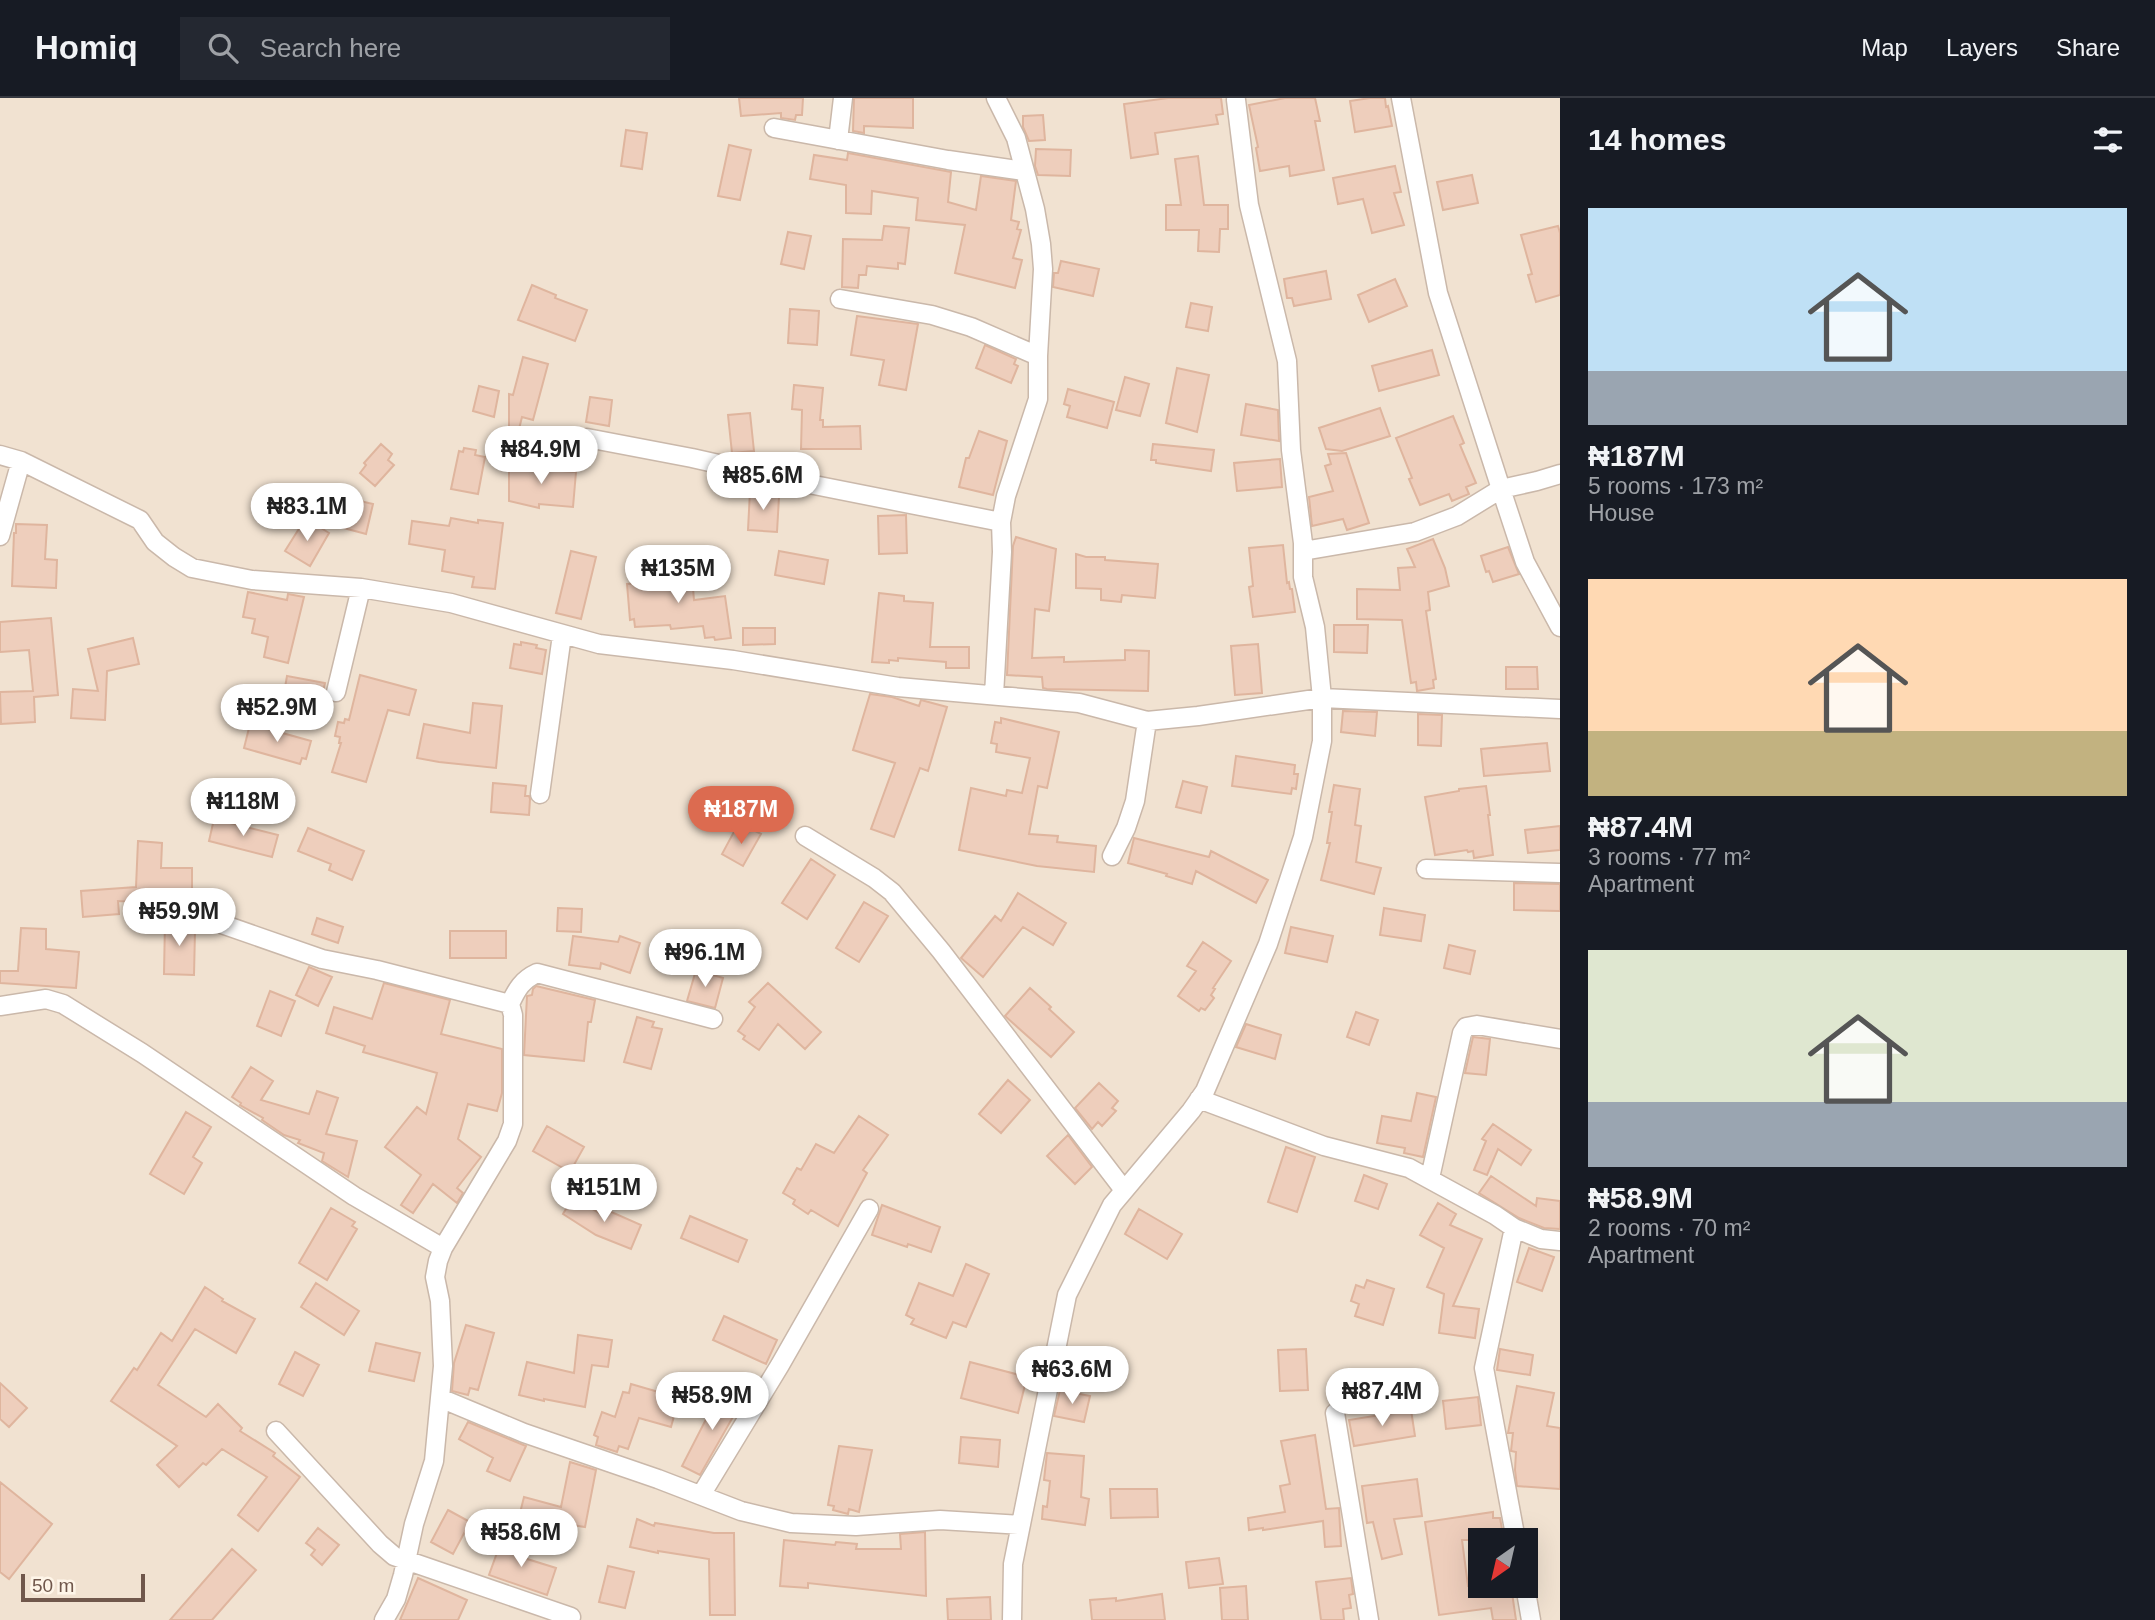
<!DOCTYPE html>
<html lang="en">
<head>
<meta charset="utf-8">
<style>
	body { margin:0; font-family:Arial,sans-serif; background:#242831; color:#f1f3f6; height:100vh; display:flex; flex-direction:column; font-size:26px; white-space:nowrap }
	* { box-sizing:border-box; margin:0 }
	p { font-size:23px; color:#9ea1a6 }
	.icon { flex:none; width:38px; height:38px; fill:none; stroke:currentColor; stroke-width:2; stroke-linecap:round; stroke-linejoin:round }
	.map { position:relative; flex:1; overflow:hidden }
	.details { display:flex; flex-direction:column; background:#171b24; width:595px }
	.details>* { flex:none }
	.needle { width:46px; rotate:214deg }
	.fabs { position:absolute; left:1468px; top:1430px; display:grid; gap:14px }
	.fabs a { display:grid; place-items:center; width:70px; height:70px; border-radius:0px; background:#171b24; box-shadow:0 7px 28px #0002; font-size:35px }
	.scale { position:absolute; left:21px; bottom:18px; width:124px; box-sizing:border-box; padding-left:7px; border:4px solid #70574b; border-top:0; font-size:19px; line-height:24px; white-space:nowrap; color:#70574b; -webkit-text-stroke:5px #fef5e8; paint-order:stroke }
	.price { position:absolute; translate:-50% -60px; padding:0 16px; border-radius:24px; background:#fff; color:#222; font-size:23px; line-height:46px; filter:drop-shadow(0 2px 4px #0008) }
	.price::after { content:''; position:absolute; left:50%; top:42px; width:21px; height:16px; margin-left:-10px; background:inherit; clip-path:polygon(0 0,100% 0,50% 100%) }
	.price.on { background:#dc6b50; color:#fff }
	ul { padding:0; list-style:none }
	li { display:grid; align-content:center; gap:14px; height:371px; padding:0 28px }
	li span { display:grid; place-items:center; height:217px; border-radius:0px; color:#555 }
	li>.icon { margin-inline-start:auto }
	span .icon { width:126px; height:126px; fill:#fffc; stroke-width:1 }
	li b { font-size:30px }
	h2 { display:flex; justify-content:space-between; align-items:center; height:84px; padding:0 28px; font-size:30px }
	header { display:flex; align-items:center; gap:42px; box-sizing:border-box; height:98px; padding:0 35px; background:#171b24; border-bottom:2px solid #363941 }
	header strong { font-size:33px }
	nav { display:flex; gap:38px; margin-inline-start:auto; font-size:24px }
	.search { width:490px; height:63px; background:#242831; display:flex; align-items:center; gap:18px; box-sizing:border-box; padding:0 24px; border-radius:0px; color:#9ea1a6; font-size:26px }
	main { display:flex; flex:1; min-height:0 }
	.map>svg:first-child { display:block }
</style>
</head>
<body>
<header>
<strong>Homiq</strong>
<div class="search"><svg class="icon" aria-label="search" viewBox="0 0 24 24"><circle cx="10" cy="10" r="6"/><path d="M15 15l6 6"/></svg>Search here</div>
<nav><a>Map</a><a>Layers</a><a>Share</a></nav>
</header>
<main>
<div class="map">
<svg width="1560" height="1522" viewBox="0 0 1560 1522">
	<rect width="100%" height="100%" fill="#faf0e2"/>
	<path fill="#f1e2d1" fill-rule="evenodd" d="M0,0H1560V1522H0ZM1480,1442H1526V1488H1480Z"/>
	<path fill="#eecebc" stroke="#dfb59e" stroke-width="2" d="M739,0H803L802,17H796L795,22L781,20V15L741,18Z
		M854,0H913V30L864,28V35L853,33Z
		M1168,0H1221L1223,16L1216,17L1218,26L1155,35L1158,56L1131,60L1124,6Z
		M1285,0H1315L1320,23H1315L1324,72L1290,78L1289,68L1260,73L1256,50L1258,49L1249,7Z
		M1370,0H1385L1386,9L1388,8L1392,28L1355,34L1350,3Z
		M1043,17L1045,42L1029,43L1023,29V18Z
		M626,32L647,35L642,71L621,68Z
		M729,47L751,52L740,102L718,98Z
		M1036,51L1071,52L1070,78L1038,77L1035,68Z
		M848,55L951,74L948,104L976,112L981,78L1016,83L1011,122L1019,124L1017,131L1021,132L1013,160L1022,162L1015,190L955,175L965,127L916,122L918,100L872,93L871,116L846,115V87L810,81L814,57L847,62Z
		M1198,58L1204,107H1228V131H1220L1219,154L1198,153L1199,132H1166V107H1181L1175,61Z
		M1395,68L1401,94L1394,95L1404,127L1372,135L1363,101L1338,106L1333,80Z
		M1472,77L1478,105L1443,112L1437,84Z
		M884,128L909,130L905,166L898,165V171L867,168L866,177H859L858,190L842,189L843,141L882,142Z
		M1558,128L1560,135V197L1536,204L1528,177L1532,176L1521,137Z
		M788,134L811,138L804,171L781,166Z
		M1061,163L1099,171L1093,198L1053,189L1054,175H1058Z
		M1326,173L1331,201L1294,208L1292,200H1287L1284,181Z
		M1395,181L1407,208L1369,224L1358,197Z
		M532,187L556,197L555,200L587,212L575,243L518,222Z
		M1191,205L1212,209L1208,233L1186,229Z
		M790,211L819,213L817,247L788,245Z
		M857,218L918,226L906,292L879,287L884,262L851,257Z
		M985,247L1016,261L1014,266L1018,268L1011,285L976,270Z
		M1432,252L1439,277L1379,293L1372,268Z
		M523,259L548,266L533,322L522,319L514,351H509V296L513,297Z
		M1177,270L1209,277L1197,334L1166,325Z
		M1125,279L1149,286L1140,318L1116,312Z
		M794,287L823,290L820,322H823V329L860,328L861,351H801L802,312L792,311Z
		M479,288L499,293L494,319L473,313Z
		M1068,291L1114,304L1107,330L1067,319L1070,308L1064,306Z
		M590,299L612,302L609,328L586,324Z
		M1246,306L1278,312L1279,343L1241,337Z
		M1380,310L1390,338L1342,353L1326,351L1319,330Z
		M750,315L754,353L732,355L728,317Z
		M1453,318L1464,345L1460,347L1476,385L1466,389L1469,396L1452,403L1449,396L1420,407L1409,381L1412,380L1396,340Z
		M979,333L1007,343L993,397L959,389L966,360H969Z
		M381,346L392,356L388,362L394,367L375,388L360,375L366,367L364,365Z
		M1153,346L1214,352L1211,373L1156,365V362H1151Z
		M464,350L476,352L475,357L485,359L478,396L451,391L459,353L463,354Z
		M1346,355L1369,425L1347,432L1343,421L1312,428L1309,399L1333,393L1325,368L1331,366L1328,356Z
		M1280,361L1282,389L1237,393L1234,365Z
		M509,367H535V371L576,374L573,409L539,406V410L509,403Z
		M750,393L765,394L764,398L779,399L777,434L748,432Z
		M343,399L373,406L366,436L336,428Z
		M906,417L907,455L879,456L878,418Z
		M451,420L478,425V422L503,425L495,491L472,489L474,479L442,473L445,452L409,446L412,423L449,428Z
		M310,423L329,435L310,468L285,453L300,429L305,432Z
		M16,426L47,427L45,461L57,462L56,490L12,488L14,435H16Z
		M1016,439L1056,451L1049,513L1035,511L1032,560L1064,559V564L1125,562V552L1149,553L1148,593L1047,591L1043,590L1042,579L1007,577L1013,448Z
		M1433,441L1445,470L1449,488L1428,494L1430,512L1426,513L1436,581L1433,582L1434,590L1417,593L1416,584L1411,585L1402,522L1357,521V491L1400,492L1398,470L1415,469L1407,451Z
		M1283,447L1287,485L1289,484L1290,491H1292L1295,514L1253,519L1249,489L1253,488L1249,450Z
		M1508,449L1519,476L1493,484L1489,473L1486,474L1481,458Z
		M571,453L596,459L581,521L556,515Z
		M779,453L828,462L824,486L775,477Z
		M1076,456L1086,459H1105V462L1158,466L1155,500L1122,497L1121,504L1101,502V491L1076,490Z
		M691,466L694,502L725,498L731,540L715,542L714,539L705,540L703,528L671,531L670,527L635,529L634,521L630,522L627,486L666,484L664,468Z
		M248,494L287,502L288,496L304,499L288,565L264,559L268,539L252,535L255,521L243,519Z
		M879,495L904,498V503L933,505L930,549H969V570H946V564L898,560V563L889,562V565L872,564Z
		M51,520L58,597L34,599L35,624L1,626L0,594L33,593L29,552L0,554V524Z
		M1334,527H1368L1367,555L1334,554Z
		M743,530H775V546L743,547Z
		M133,540L139,566L107,573L105,622L71,620L73,591L98,593L88,551Z
		M521,544L537,547L536,550L546,552L542,576L510,570L514,546L521,547Z
		M1258,546L1262,595L1235,597L1231,548Z
		M1506,569H1537L1538,591H1506Z
		M360,577L416,592L409,617L388,612L366,684L332,674L341,645H339L340,639L335,638L338,624L344,625L345,621L349,622Z
		M287,578L325,585L320,608L283,601Z
		M870,596L892,599L919,608L921,602L947,609L928,673L920,670L894,739L871,731L895,665L853,652Z
		M473,605L502,608L496,670L439,664L417,660L424,626L470,635Z
		M1343,613L1377,614L1375,638L1341,634Z
		M1418,616L1442,617L1441,648L1418,647Z
		M1001,620L1059,634L1047,690L1038,688L1029,736L1058,738L1057,744L1096,748L1094,774L1037,768L959,752L971,690L1006,698L1007,692L1022,695L1030,660L996,654L997,646L991,645L995,624L1001,625Z
		M250,626L311,643L306,661L302,660L300,666L244,650Z
		M1547,645L1550,673L1484,678L1481,651Z
		M1236,658L1295,667L1294,676H1298L1296,691L1292,690L1291,696L1232,688Z
		M1183,683L1207,689L1201,715L1176,709Z
		M493,685L526,688L525,698H529L530,701L529,717L491,714Z
		M1334,687L1360,691L1355,727L1361,728L1356,764L1381,770L1374,796L1321,782L1330,745H1327L1332,714H1329Z
		M1486,688L1490,717H1488L1493,757L1474,760L1473,753L1468,754L1467,752L1435,757L1425,699L1459,693V691Z
		M214,721L278,737L272,759L209,743Z
		M1560,728V752L1528,755L1525,732Z
		M308,730L364,753L352,782L329,772L331,766L298,753Z
		M736,730L747,736L750,730L761,736L743,768L722,756Z
		M1134,740L1209,759L1211,753L1268,782L1256,805L1196,773L1192,786L1166,778L1167,776L1128,765Z
		M138,743L162,745L161,770H192V798H174L173,806L118,803L119,816L83,819L81,793L136,789Z
		M811,761L835,777L807,821L782,805Z
		M1514,785L1560,786V813L1514,812Z
		M1018,795L1066,825L1053,847L1023,829L983,879L961,860L995,818L1001,823Z
		M864,804L888,818L859,864L836,850Z
		M558,810L582,811L581,834L557,833Z
		M1384,810L1425,817L1421,843L1380,837Z
		M317,820L343,829L338,845L312,836Z
		M165,823H191V833H195L194,877L164,876Z
		M1291,829L1333,838L1327,864L1285,855Z
		M21,830L46,831V851L79,854L76,890L0,885V873H18Z
		M450,833H506V860H450Z
		M573,838L618,844L620,838L640,845L630,875L601,865L600,871L569,867Z
		M1203,844L1231,863L1213,890L1215,891L1211,897L1214,900L1205,912L1201,910L1199,913L1178,898L1196,873L1187,868Z
		M1449,847L1475,853L1470,876L1444,870Z
		M309,869L332,879L318,908L296,897Z
		M696,872L723,880L715,910L687,903Z
		M384,885L450,902L441,936L502,951V995L497,1013L468,1006L458,1041L481,1059L457,1090L463,1095L457,1105L433,1086L413,1115L401,1107L421,1077L385,1049L417,1009L426,1016L437,975L363,954L365,948L326,935L334,909L372,921Z
		M768,885L821,934L805,951L778,926L759,952L743,941L745,938L738,933L755,909L749,904Z
		M536,888L595,902L591,924H588L584,963L524,957L527,898L532,897L533,891Z
		M1030,890L1051,909L1049,911L1074,934L1051,959L1005,918Z
		M270,893L295,903L281,938L257,928Z
		M1356,914L1378,922L1369,947L1347,939Z
		M637,919L654,924L652,929L662,931L651,971L624,964Z
		M1246,926L1281,937L1275,961L1236,949Z
		M1473,939L1490,941L1486,977L1465,975Z
		M251,969L273,983L261,1002L309,1016L317,993L338,1000L326,1036L357,1043L348,1079L322,1063L324,1055L298,1045L300,1042L284,1037L262,1022L263,1020L240,1007L241,1005L232,999Z
		M1008,982L1030,1002L1001,1035L979,1016Z
		M1099,985L1118,1003L1112,1010L1116,1013L1102,1028L1098,1024L1092,1031L1075,1010Z
		M1417,995L1436,999L1423,1059L1404,1055L1405,1050L1377,1045L1382,1018L1411,1023Z
		M186,1014L211,1029L193,1059L202,1065L184,1096L150,1076Z
		M859,1018L888,1037L863,1072L867,1075L838,1128L811,1112L808,1116L793,1106L795,1102L783,1095L797,1070L801,1072L816,1046L834,1055Z
		M1493,1026L1531,1052L1521,1067L1498,1051L1487,1077L1474,1072L1486,1043L1482,1041Z
		M547,1028L584,1049L570,1074L533,1053Z
		M1068,1037L1092,1069L1075,1086L1047,1058Z
		M1286,1049L1315,1059L1297,1114L1268,1104Z
		M1364,1077L1387,1086L1378,1111L1355,1103Z
		M1491,1078L1536,1108L1537,1100L1560,1103V1131L1544,1130L1519,1120L1479,1095Z
		M573,1099L604,1118L607,1112L641,1127L631,1151L596,1137L563,1116Z
		M1438,1105L1456,1116L1450,1127L1482,1141L1453,1208L1479,1211L1475,1240L1439,1235L1444,1196L1427,1189L1444,1150L1420,1137Z
		M882,1107L940,1129L931,1154L908,1146L907,1149L872,1137Z
		M331,1110L355,1124L352,1128L357,1131L327,1182L299,1165Z
		M1139,1111L1182,1136L1167,1161L1125,1136Z
		M690,1118L747,1142L738,1164L681,1140Z
		M1529,1150L1554,1159L1542,1193L1517,1184Z
		M966,1166L989,1176L966,1229L953,1224L946,1240L911,1226L914,1221L906,1217L919,1185L953,1198Z
		M1367,1182L1394,1191L1383,1227L1355,1218L1359,1206L1351,1203L1356,1187L1364,1190Z
		M316,1185L359,1213L344,1237L301,1209Z
		M205,1189L223,1201L222,1203L255,1221L236,1255L195,1231L158,1287L206,1319L218,1306L242,1330L240,1333L275,1355L273,1358L300,1379L258,1433L238,1417L267,1379L222,1351L206,1367L203,1365L179,1389L157,1367L177,1348L111,1303L134,1270L137,1272L161,1235L172,1243Z
		M724,1218L777,1242L766,1266L713,1242Z
		M466,1227L494,1235L478,1292L470,1290L468,1297L452,1293L454,1265Z
		M578,1237L612,1242L608,1269L592,1267L585,1309L544,1301V1303L519,1297L527,1264L574,1275Z
		M376,1245L420,1255L414,1283L369,1273Z
		M1306,1251L1308,1292L1280,1293L1278,1252Z
		M1500,1251L1533,1257L1530,1277L1497,1272Z
		M295,1254L319,1267L303,1298L279,1286Z
		M970,1264L1027,1279L1018,1315L961,1300Z
		M0,1285L27,1310L9,1329L0,1321Z
		M631,1286L679,1300L671,1329L639,1320L628,1351L619,1348L617,1354L596,1347L598,1339L594,1337L602,1314L615,1319L623,1294L629,1295Z
		M1517,1288L1554,1295L1547,1328L1560,1330V1391L1517,1388L1515,1372L1516,1354L1511,1353L1513,1335H1508Z
		M721,1292L742,1303L700,1377L682,1368Z
		M1060,1292L1090,1298L1084,1324L1054,1318Z
		M1478,1299L1481,1327L1446,1331L1443,1303Z
		M1411,1312L1415,1338L1354,1348L1349,1322Z
		M468,1324L526,1348L510,1383L487,1373L493,1360L459,1341Z
		M1315,1337L1326,1411L1339,1410L1341,1448L1325,1449L1323,1423L1263,1432V1430L1249,1432L1248,1420L1285,1414L1280,1388L1290,1386L1281,1343Z
		M961,1339L1000,1342L998,1369L959,1365Z
		M839,1348L872,1352L859,1414L849,1411L848,1416L833,1412L834,1408L828,1407Z
		M1047,1355L1084,1358L1081,1399L1089,1401L1085,1427L1042,1421L1043,1408L1047,1409L1050,1383L1044,1382Z
		M570,1364L596,1372L585,1429L548,1423L520,1415L524,1399L561,1409Z
		M1417,1381L1422,1418L1394,1421L1402,1456L1382,1461L1373,1424L1367,1425L1362,1388Z
		M0,1384L52,1426L9,1481L0,1474Z
		M1110,1391H1157L1158,1419L1111,1420Z
		M448,1412L470,1424L453,1456L431,1444Z
		M1493,1414V1420H1500L1504,1442H1462L1468,1488H1511L1516,1522H1493L1491,1510L1439,1517L1425,1424Z
		M637,1421L654,1428L655,1425L714,1435H734L735,1517H710L709,1461L658,1453V1455L630,1449Z
		M318,1430L339,1447L322,1467L311,1457L315,1452L306,1445Z
		M925,1434L926,1498L808,1485V1490L780,1488L784,1442L835,1447L836,1444L857,1446L856,1451H901L900,1436Z
		M502,1441L528,1450L524,1460L556,1470L547,1497L489,1477Z
		M232,1451L256,1472L212,1522H170Z
		M1219,1460L1223,1486L1189,1490L1186,1464Z
		M608,1468L634,1474L625,1510L599,1504Z
		M418,1480L467,1502L458,1522H400Z
		M1351,1480L1353,1496L1349,1497L1351,1510L1343,1511L1344,1522H1321L1316,1484Z
		M1246,1488L1248,1522H1222L1220,1490Z
		M1162,1496L1165,1522H1092L1090,1502L1116,1500V1503Z
		M990,1499L991,1522H948L947,1501Z"/>
	<g fill="none" stroke-linecap="round" stroke-linejoin="round">
		<defs>
			<path id="street" d="M1401,0L1438,195L1501,391L1537,383L1560,376
				M774,30L948,62L1024,73
				M838,42L843,0
				M840,201L932,217L971,229L1038,258
				M587,340L692,360L789,382L1001,424
				M0,357L21,363L140,422L155,444L174,459L192,470L252,482L361,490L451,505L599,546L733,562L898,589L1079,605L1147,623L1198,618L1322,600L1560,611
				M0,438L21,363
				M1303,453L1415,434L1457,418L1501,391L1525,464L1560,529
				M336,594L361,490
				M994,597L1002,454L1001,424L1006,398L1038,301V258L1043,171L1041,146L1035,111L1016,40L996,0
				M540,696L562,537
				M805,738L874,780L892,794L941,853L1124,1092
				M1112,758L1126,730L1135,703L1147,623
				M1426,771L1560,775
				M213,823L322,861L377,872L510,906L513,917V1026L507,1043L443,1150L438,1163L435,1179L440,1203L443,1268L434,1363L414,1426L403,1477L396,1501L384,1522
				M510,906C517,891 522,882 537,875L713,921
				M0,908L46,901L63,906L142,955L354,1098L443,1150
				M1199,1001L1324,1048L1409,1070L1495,1117L1514,1130L1541,1141L1560,1143
				M1430,1080L1462,935L1466,929L1477,927L1560,941
				M1514,1130L1484,1270L1516,1442
				M440,1300L524,1335L658,1381L741,1413L791,1425L856,1428L940,1422L1021,1427
				M1335,1315L1369,1522
				M276,1333L380,1446L394,1458L571,1519
				M701,1397L780,1267L869,1111
				M1525,1488L1531,1522
				M1012,1522L1013,1466L1067,1197L1112,1107L1191,1013L1205,993L1268,846L1303,739L1322,643V600L1315,529L1303,479V445L1291,352L1287,263L1249,107L1236,2"/>
		</defs>
		<use href="#street" stroke="#cab8aa" stroke-width="21"/>
		<use href="#street" stroke="#fff" stroke-width="18"/>
	</g>
</svg>
<div class="fabs">
<a><svg class="needle" viewBox="-14 -14 28 28"><path d="M0-13l5 13h-10z" fill="#e53935"/><path d="M0 13l5-13h-10z" fill="#9ea1a6"/></svg></a>
</div>
<div class="scale">50 m</div>
<b class="price" style="left:541px;top:388px">₦84.9M</b>
<b class="price" style="left:763px;top:414px">₦85.6M</b>
<b class="price" style="left:307px;top:445px">₦83.1M</b>
<b class="price" style="left:678px;top:507px">₦135M</b>
<b class="price" style="left:277px;top:646px">₦52.9M</b>
<b class="price" style="left:243px;top:740px">₦118M</b>
<b class="price on" style="left:741px;top:748px">₦187M</b>
<b class="price" style="left:179px;top:850px">₦59.9M</b>
<b class="price" style="left:705px;top:891px">₦96.1M</b>
<b class="price" style="left:604px;top:1126px">₦151M</b>
<b class="price" style="left:1072px;top:1308px">₦63.6M</b>
<b class="price" style="left:1382px;top:1330px">₦87.4M</b>
<b class="price" style="left:712px;top:1334px">₦58.9M</b>
<b class="price" style="left:521px;top:1471px">₦58.6M</b>
</div>
<section class="details">
<h2>14 homes<svg class="icon" aria-label="filters" viewBox="0 0 24 24"><path d="M4 7h16M4 17h16"/><circle cx="9" cy="7" r="2"/><circle cx="15" cy="17" r="2"/></svg></h2>
<ul>
<li><span style="background:linear-gradient(#bfe0f5 75%,#9aa5b1 0)"><svg class="icon" aria-label="home" viewBox="0 0 24 24"><path d="M3 11l9-7 9 7M6 9v11h12V9"/></svg></span><div><b>₦187M</b><p>5 rooms · 173 m²</p><p>House</p></div></li>
<li><span style="background:linear-gradient(#ffd9b3 70%,#c2b280 0)"><svg class="icon" aria-label="home" viewBox="0 0 24 24"><path d="M3 11l9-7 9 7M6 9v11h12V9"/></svg></span><div><b>₦87.4M</b><p>3 rooms · 77 m²</p><p>Apartment</p></div></li>
<li><span style="background:linear-gradient(#dfe7d0 70%,#9aa5b1 0)"><svg class="icon" aria-label="home" viewBox="0 0 24 24"><path d="M3 11l9-7 9 7M6 9v11h12V9"/></svg></span><div><b>₦58.9M</b><p>2 rooms · 70 m²</p><p>Apartment</p></div></li>
</ul>
</section>
</main>
</body>
</html>
